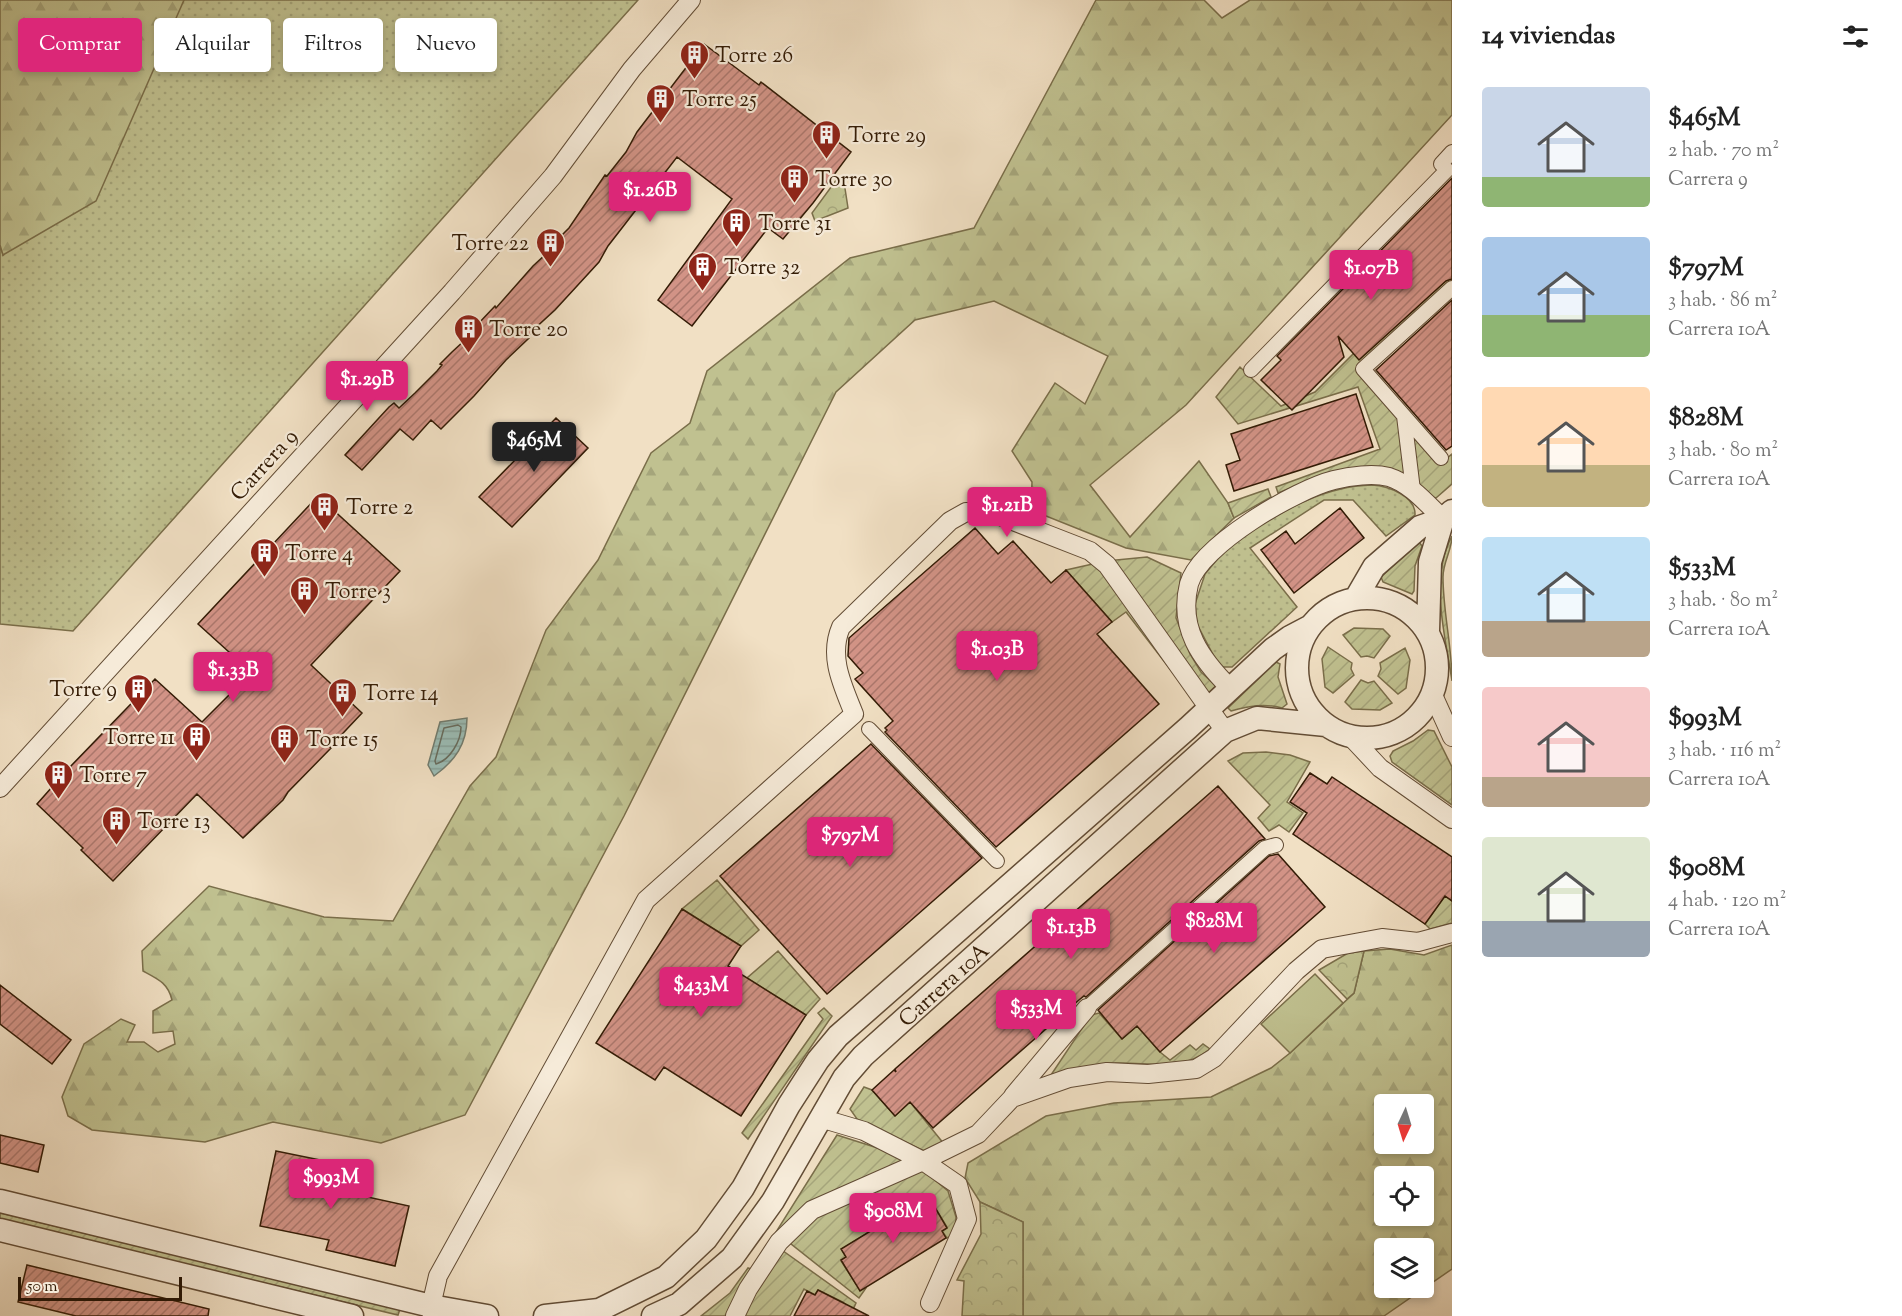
<!DOCTYPE html>
<html lang="es">
<head>
<meta charset="utf-8">
<style>
	body { margin:0; font-family:"Sorts Mill Goudy",serif; background:#f6f6f6; color:#222; height:100vh; display:flex; flex-direction:column; font-size:22px; white-space:nowrap }
	* { box-sizing:border-box; margin:0 }
	p { font-size:20px; color:#767676 }
	.icon { flex:none; width:33px; height:33px; fill:none; stroke:currentColor; stroke-width:2; stroke-linecap:round; stroke-linejoin:round }
	.map { position:relative; flex:1; overflow:hidden }
	.details { display:flex; flex-direction:column; background:#fff; width:450px }
	.details>* { flex:none }
	.hud { position:absolute; left:18px; top:18px; width:570px; height:54px; display:flex; gap:12px }
	.needle { width:39px; rotate:184deg }
	.fabs { position:absolute; left:1374px; top:1094px; display:grid; gap:12px }
	.fabs a { display:grid; place-items:center; width:60px; height:60px; border-radius:6px; background:#fff; box-shadow:0 3px 9px #0003; font-size:30px }
	.scale { position:absolute; left:18px; bottom:15px; width:164px; box-sizing:border-box; padding-left:6px; border:3px solid #331b05; border-top:0; font-size:16px; line-height:21px; white-space:nowrap; color:#331b05; -webkit-text-stroke:4px #f6ebd9; paint-order:stroke }
	.price { position:absolute; translate:-50% -51px; padding:0 14px; border-radius:6px; background:#db2777; color:#fff; font-size:20px; line-height:39px; filter:drop-shadow(0 2px 3px #0008) }
	.price::after { content:''; position:absolute; left:50%; top:36px; width:18px; height:14px; margin-left:-9px; background:inherit; clip-path:polygon(0 0,100% 0,50% 100%) }
	.price.current { background:#222; color:#fff }
	ul { padding:0; list-style:none }
	li { display:flex; align-items:center; gap:18px; height:150px; padding:0 30px }
	li span { display:grid; place-items:center; flex:none; width:168px; height:120px; border-radius:6px; color:#555 }
	li>.icon { margin-inline-start:auto }
	span .icon { width:72px; height:72px; fill:#fffc; stroke-width:1 }
	li b { font-size:26px }
	h2 { display:flex; justify-content:space-between; align-items:center; height:72px; padding:0 30px; font-size:26px }
	.tag { padding:0 21px; border-radius:6px; background:#fff; box-shadow:0 3px 9px #0003; font-size:21px; line-height:54px }
	.tag.current { background:#db2777; color:#fff }
	main { display:flex; flex:1; min-height:0 }
	.map>svg:first-child { display:block }
</style>
</head>
<body>
<main>
<div class="map">
<svg width="1452" height="1316" viewBox="0 0 1452 1316">
	<defs>
		<pattern id="grass-dots" width="8" height="8" patternUnits="userSpaceOnUse" patternTransform="scale(1.5)"><rect width="8" height="8" fill="#c0c190"/><path d="M2 2h.1M6 6h.1" fill="none" stroke="#a5a57b" stroke-width="1.8" stroke-linecap="round"/></pattern>
		<pattern id="forest-firs" width="22" height="20" patternUnits="userSpaceOnUse" patternTransform="scale(1.5)"><rect width="22" height="20" fill="#c0c190"/><path d="M5 1l3.5 6h-7zM16 11l3.5 6h-7z" fill="#a5a57b"/></pattern>
		<pattern id="park-crowns" width="20" height="18" patternUnits="userSpaceOnUse" patternTransform="scale(1.5)"><rect width="20" height="18" fill="#c0c190"/><path d="M2 6a3 3 0 1 1 6 0M12 15a3 3 0 1 1 6 0" fill="none" stroke="#a5a57b"/></pattern>
		<pattern id="garden-furrows" width="10" height="10" patternUnits="userSpaceOnUse" patternTransform="scale(1.5)"><rect width="10" height="10" fill="#c0c190"/><path d="M-1 1l2-2M0 10L10 0M9 11l2-2" fill="none" stroke="#a5a57b"/></pattern>
		<pattern id="water-rules" width="6" height="5" patternUnits="userSpaceOnUse" patternTransform="scale(1.5)"><rect width="6" height="5" fill="#9bbdb6"/><path d="M0 2.5h6" fill="none" stroke="#86a29b"/></pattern>
		<pattern id="building-hatch" width="6" height="6" patternUnits="userSpaceOnUse" patternTransform="scale(1.5)"><rect width="6" height="6" fill="#d29386"/><path d="M-1 1l2-2M0 6l6-6M5 7l2-2" fill="none" stroke="#ab776c"/></pattern>
	</defs>
	<rect width="100%" height="100%" fill="#f1e0c4"/>
	<filter id="stains"><feTurbulence type="fractalNoise" baseFrequency=".00333" numOctaves="4"/><feColorMatrix values="0 0 0 0 .2 0 0 0 0 .09 0 0 0 0 .02 0 0 0 .5 -.17"/></filter>
	<radialGradient id="worn" r=".72"><stop offset=".6" stop-color="#630" stop-opacity="0"/><stop offset="1" stop-color="#630" stop-opacity=".3"/></radialGradient>
	<path fill="url(#grass-dots)" stroke="#7a6e4a" stroke-width="1.5" d="M184,0H638L73,631L0,624V245L3,255Z
		M1372,485C1388,486 1416,496 1415,515L1386,536L1353,500H1324L1250,548L1297,607L1232,667H1222L1218,664L1197,624L1195,604L1205,574L1230,544C1274,517 1318,486 1372,485Z"/>
	<path fill="url(#forest-firs)" stroke="#7a6e4a" stroke-width="1.5" fill-rule="evenodd" d="M0,0H184L96,201L3,255L0,245Z
		M1096,0H1204L1222,18L1250,0H1452V115L1186,405L1090,485L1130,537L1199,461L1228,503L1234,518L1191,560L1126,548L1031,510L1032,482L1012,451L1055,383L1085,404L1108,356L994,301L915,320L836,392L624,816L465,1115L381,1143L273,1122L205,1142L92,1130L68,1116L62,1097L84,1044L121,1019L135,1025L127,1042H144L158,1052L175,1044L173,1031L153,1033V1011L172,1000C168,983 158,979 143,971L142,951L209,886L324,917L393,921L470,786L496,757L546,630L598,560L651,453L690,423L707,371L850,258L974,228Z
		M1452,945V1269L1384,1316H1023V1222L980,1202L965,1178L968,1163L1046,1116L1114,1103L1211,1097L1271,1068L1290,1053L1354,993L1364,951L1390,949L1424,955ZM1384,1104H1424V1143H1384ZM1384,1176H1424V1215H1384ZM1384,1248H1424V1287H1384Z"/>
	<path fill="url(#park-crowns)" stroke="#7a6e4a" stroke-width="1.5" d="M837,179L844,182L848,208L815,221L812,213Z
		M1364,951L1354,993L1347,999L1319,970L1348,953Z
		M980,1202L1023,1222V1316H962L964,1281L957,1280L981,1234Z"/>
	<path fill="url(#garden-furrows)" stroke="#7a6e4a" stroke-width="1.5" d="M1452,255V284L1358,370L1441,463L1452,454V484L1436,498L1428,496L1415,481L1326,474L1278,493L1276,487L1380,449L1358,387L1238,424L1216,397L1240,367L1281,406L1315,392Z
		M1268,489L1271,497L1234,518L1228,503Z
		M1452,536C1452,550 1443,562 1443,577C1443,612 1452,646 1452,681C1445,634 1429,579 1452,536Z
		M1419,542L1422,546L1415,566L1414,591L1412,594L1383,582L1381,577Z
		M1147,557L1181,573L1176,618L1190,654L1201,672L1216,686L1197,704L1126,612L1112,622L1066,570L1106,561Z
		M1354,628L1383,629L1390,636L1374,658L1367,656L1361,657L1343,635Z
		M1328,647L1352,663L1351,669L1354,675L1333,693L1325,687L1322,659Z
		M1405,648L1410,660L1406,688L1398,694L1378,676L1381,669L1380,663Z
		M1276,662L1280,664L1278,677L1287,704L1282,708C1264,703 1249,706 1231,711L1228,708Z
		M1361,680L1368,683L1374,681L1392,703L1380,710L1352,709L1345,702Z
		M1428,730L1434,731L1452,767V805L1392,762L1390,756L1393,751L1413,741Z
		M1266,752L1290,755L1310,762L1287,802L1303,813L1289,832L1279,825L1269,831L1258,818L1270,805L1228,761L1243,753Z
		M717,880L759,930L741,946L682,909Z
		M1445,896L1452,900V923L1430,929L1425,924Z
		M778,951L820,999L806,1015L747,978Z
		M824,1008L832,1016L748,1139L742,1133L823,1019L818,1013Z
		M1099,1013L1122,1039L1137,1026L1160,1052L1170,1060L1190,1045L1196,1050L1203,1044L1210,1049C1179,1073 1151,1062 1115,1063C1095,1063 1072,1071 1051,1075L1091,1015Z
		M864,1087L872,1090L895,1116L910,1102L944,1144L924,1151L857,1119L850,1109Z
		M837,1135L887,1151L925,1172L948,1191L956,1217L955,1234L947,1238L942,1231L947,1227L933,1204L928,1207L922,1199L842,1249L846,1257L841,1261L856,1284L861,1281L866,1288L859,1298L776,1232Z
		M0,1213L400,1309L398,1315L0,1220Z
		M779,1248L856,1303L852,1312L843,1302L818,1290L815,1295L804,1289L790,1316H701L730,1293L748,1268L757,1271Z"/>
	<path fill="#c0c190" stroke="#7a6e4a" stroke-width="1.5" d="M1315,974L1343,1003L1290,1053L1261,1024Z"/>
	<path fill="url(#water-rules)" stroke="#717c6f" stroke-width="1.5" d="M467,718C467,744 455,761 434,776L428,765L440,722Z"/>
	<g fill="none" stroke-linecap="round" stroke-linejoin="round">
		<path stroke="#676c5e" stroke-width="1.5" d="M458,725L461,727C461,741 450,760 436,764L435,761L444,728Z"/>
	</g>
	<path fill="url(#building-hatch)" stroke="#331b05" stroke-width="1.5" d="M704,44L759,85L761,82L851,152L813,203L783,239L768,228L692,326L658,300L732,199L677,157L608,246L599,262L555,310L532,331L529,338L506,360L474,396L441,429L431,420L413,440L400,429L362,470L345,455L389,407L394,403L399,408L415,393L437,371L442,365L440,364L452,352L480,326L478,324L495,306L496,308L533,266L561,240L559,238L569,228L605,175L607,176L626,152L637,132Z
		M1452,178V279L1446,281L1359,360L1338,336L1344,357L1292,410L1261,380L1281,360L1277,356Z
		M1452,300V446L1446,450L1376,370Z
		M1356,394L1373,447L1234,491L1226,465L1240,460L1231,434Z
		M556,418L588,448L512,527L479,497Z
		M318,496L400,571L311,665L362,713L330,747L331,748L288,792L283,800L243,838L197,794L113,881L81,850L83,848L37,804L68,769L155,679L202,722L232,692L231,691L250,671L198,624Z
		M1340,508L1364,538L1294,593L1261,550L1286,531L1295,544Z
		M975,528L998,554L1013,541L1051,583L1066,570L1112,622L1097,634L1159,704L996,847L885,732L887,730L885,728L893,721L855,679L863,673L848,656L849,638Z
		M871,744L982,858L827,994L720,876Z
		M1310,773L1327,784L1332,777L1452,857V901L1445,896L1425,924L1293,834L1307,813L1290,802Z
		M1218,786L1265,839L1259,841L1086,997L1084,996L1079,1000L933,1128L910,1102L895,1116L872,1090L894,1070L896,1072L895,1069Z
		M1278,854L1325,907L1160,1052L1137,1026L1122,1039L1098,1010L1269,856Z
		M682,909L741,946L728,966L806,1015L741,1116L664,1067L655,1080L596,1043Z
		M0,985L71,1040L52,1064L0,1024Z
		M0,1135L44,1145L38,1172L0,1163Z
		M276,1151L345,1165L340,1191L409,1206L395,1266L326,1250L329,1240L260,1226Z
		M923,1199L928,1207L933,1204L947,1228L942,1231L946,1238L860,1291L841,1260L846,1257L841,1249Z
		M27,1265L209,1309L208,1316H76L18,1302Z
		M818,1290L869,1316H794L807,1291L815,1295Z"/>
	<g fill="none" stroke-linecap="round" stroke-linejoin="round">
		<defs>
			<path id="pedestrian" d="M1251,370L1447,170L1441,164L1452,152
				M1404,416L1413,490
				M1441,458L1363,369L1452,288
				M869,729L997,861
				M1087,1008L1265,848L1276,845"/>
			<path id="minor" d="M1230,688C1201,659 1178,628 1189,584C1200,545 1297,489 1334,480C1350,476 1373,473 1389,477C1411,484 1427,504 1443,519
				M1433,695L1452,737
				M1351,737L1380,768L1452,819
				M0,788L452,292L553,176L632,69L691,0
				M1013,1096L1087,1008
				M820,1118L864,1131L923,1161L958,1185L967,1219L930,1303
				M432,1316L431,1306L438,1276L646,900L854,714C843,686 828,657 841,627L950,521L966,512L995,514L1090,551L1107,565L1225,731
				M735,1316L748,1289L779,1242L812,1210L923,1161L978,1134L1012,1098L1069,1078L1107,1072L1148,1074L1196,1069L1214,1058L1296,971L1322,949L1382,938L1418,942L1452,933"/>
			<path id="tertiary" d="M1297 668a70 70 0 1 1 140 0a70 70 0 1 1-140 0Z
				M1356,598L1374,567L1420,527L1443,519L1452,511
				M1428,631L1430,562L1443,519
				M0,1201L431,1306L487,1316
				M0,1230L352,1316
				M545,1316L599,1310L666,1277L706,1239L743,1188L789,1105L818,1060L838,1036L1188,728L1273,649L1290,637L1309,627
				M653,1316L679,1304L732,1258L773,1201L844,1078L863,1056L1225,731L1257,718L1326,725"/>
		</defs>
		<use href="#pedestrian" stroke="#624c35" stroke-width="16"/>
		<use href="#minor" stroke="#624c35" stroke-width="20"/>
		<use href="#tertiary" stroke="#624c35" stroke-width="25"/>
		<use href="#pedestrian" stroke="#f6ebd9" stroke-width="14"/>
		<use href="#minor" stroke="#f6ebd9" stroke-width="18"/>
		<use href="#tertiary" stroke="#f6ebd9" stroke-width="22"/>
	</g>
	<defs>
		<symbol id="building-pin" viewBox="-11 -11 22 30"><path d="M0 17L-7.5 6A9.5 9.5 0 1 1 7.5 6Z" fill="#8f2418" stroke="#f6ebd9"/><path d="M-4-6H4V6H1V3H-1V6H-4ZM-2.5-4.3h1.7v1.8h-1.7ZM.8-4.3h1.7v1.8H.8ZM-2.5-1h1.7V.8h-1.7ZM.8-1h1.7V.8H.8Z" fill="#fff"/></symbol>
	</defs>
	<g fill-rule="evenodd">
		<use href="#building-pin" x="678" y="38" width="33" height="45"/>
		<use href="#building-pin" x="644" y="82" width="33" height="45"/>
		<use href="#building-pin" x="810" y="118" width="33" height="45"/>
		<use href="#building-pin" x="778" y="162" width="33" height="45"/>
		<use href="#building-pin" x="720" y="206" width="33" height="45"/>
		<use href="#building-pin" x="534" y="226" width="33" height="45"/>
		<use href="#building-pin" x="686" y="250" width="33" height="45"/>
		<use href="#building-pin" x="452" y="312" width="33" height="45"/>
		<use href="#building-pin" x="308" y="490" width="33" height="45"/>
		<use href="#building-pin" x="248" y="536" width="33" height="45"/>
		<use href="#building-pin" x="288" y="574" width="33" height="45"/>
		<use href="#building-pin" x="122" y="672" width="33" height="45"/>
		<use href="#building-pin" x="326" y="676" width="33" height="45"/>
		<use href="#building-pin" x="180" y="720" width="33" height="45"/>
		<use href="#building-pin" x="268" y="722" width="33" height="45"/>
		<use href="#building-pin" x="42" y="758" width="33" height="45"/>
		<use href="#building-pin" x="100" y="804" width="33" height="45"/>
	</g>
	<g text-anchor="middle" stroke-width="4.5" stroke-linejoin="round" paint-order="stroke">
		<g font-size="22" fill="#331b05" stroke="#f6ebd9" text-anchor="start">
			<text x="715" y="62">Torre 26</text>
			<text x="682" y="106">Torre 25</text>
			<text x="848" y="142">Torre 29</text>
			<text x="815" y="186">Torre 30</text>
			<text x="758" y="230">Torre 31</text>
			<text x="529" y="250" text-anchor="end">Torre 22</text>
			<text x="724" y="274">Torre 32</text>
			<text x="489" y="336">Torre 20</text>
			<text x="346" y="514">Torre 2</text>
			<text x="285" y="560">Torre 4</text>
			<text x="325" y="598">Torre 3</text>
			<text x="117" y="696" text-anchor="end">Torre 9</text>
			<text x="363" y="700">Torre 14</text>
			<text x="175" y="744" text-anchor="end">Torre 11</text>
			<text x="306" y="746">Torre 15</text>
			<text x="79" y="782">Torre 7</text>
			<text x="137" y="828">Torre 13</text>
		</g>
		<g font-size="22" fill="#331b05" stroke="#f6ebd9">
			<text transform="translate(263 464) rotate(-48)" y="8">Carrera 9</text>
			<text transform="translate(943 984) rotate(-42)" y="8">Carrera 10A</text>
		</g>
	</g>
	<rect width="100%" height="100%" filter="url(#stains)"/>
	<rect width="100%" height="100%" fill="url(#worn)"/>
</svg>
<div class="fabs">
<a><svg class="needle" viewBox="-14 -14 28 28"><path d="M0-13l5 13h-10z" fill="#e53935"/><path d="M0 13l5-13h-10z" fill="#767676"/></svg></a>
<a><svg class="icon" aria-label="locate" viewBox="0 0 24 24"><circle cx="12" cy="12" r="6"/><path d="M12 2v4M12 18v4M2 12h4M18 12h4"/></svg></a>
<a><svg class="icon" aria-label="layers" viewBox="0 0 24 24"><path d="M12 4l9 5-9 5-9-5zM3 14l9 5 9-5"/></svg></a>
</div>
<div class="scale">50 m</div>
<b class="price" style="left:650px;top:223px">$1.26B</b>
<b class="price" style="left:1371px;top:301px">$1.07B</b>
<b class="price" style="left:367px;top:412px">$1.29B</b>
<b class="price current" style="left:534px;top:473px">$465M</b>
<b class="price" style="left:1007px;top:538px">$1.21B</b>
<b class="price" style="left:997px;top:682px">$1.03B</b>
<b class="price" style="left:233px;top:703px">$1.33B</b>
<b class="price" style="left:850px;top:868px">$797M</b>
<b class="price" style="left:1214px;top:954px">$828M</b>
<b class="price" style="left:1071px;top:960px">$1.13B</b>
<b class="price" style="left:701px;top:1018px">$433M</b>
<b class="price" style="left:1036px;top:1041px">$533M</b>
<b class="price" style="left:331px;top:1210px">$993M</b>
<b class="price" style="left:893px;top:1244px">$908M</b>
<div class="hud">
<a class="tag current">Comprar</a>
<a class="tag">Alquilar</a>
<a class="tag">Filtros</a>
<a class="tag">Nuevo</a>
</div>
</div>
<section class="details">
<h2>14 viviendas<svg class="icon" aria-label="filters" viewBox="0 0 24 24"><path d="M4 7h16M4 17h16"/><circle cx="9" cy="7" r="2"/><circle cx="15" cy="17" r="2"/></svg></h2>
<ul>
<li><span style="background:linear-gradient(#c9d6e8 75%,#8fb573 0)"><svg class="icon" aria-label="home" viewBox="0 0 24 24"><path d="M3 11l9-7 9 7M6 9v11h12V9"/></svg></span><div><b>$465M</b><p>2 hab. · 70 m²</p><p>Carrera 9</p></div></li>
<li><span style="background:linear-gradient(#a9c7e8 65%,#8fb573 0)"><svg class="icon" aria-label="home" viewBox="0 0 24 24"><path d="M3 11l9-7 9 7M6 9v11h12V9"/></svg></span><div><b>$797M</b><p>3 hab. · 86 m²</p><p>Carrera 10A</p></div></li>
<li><span style="background:linear-gradient(#ffd9b3 65%,#c2b280 0)"><svg class="icon" aria-label="home" viewBox="0 0 24 24"><path d="M3 11l9-7 9 7M6 9v11h12V9"/></svg></span><div><b>$828M</b><p>3 hab. · 80 m²</p><p>Carrera 10A</p></div></li>
<li><span style="background:linear-gradient(#bfe0f5 70%,#b9a48a 0)"><svg class="icon" aria-label="home" viewBox="0 0 24 24"><path d="M3 11l9-7 9 7M6 9v11h12V9"/></svg></span><div><b>$533M</b><p>3 hab. · 80 m²</p><p>Carrera 10A</p></div></li>
<li><span style="background:linear-gradient(#f6c9c9 75%,#b9a48a 0)"><svg class="icon" aria-label="home" viewBox="0 0 24 24"><path d="M3 11l9-7 9 7M6 9v11h12V9"/></svg></span><div><b>$993M</b><p>3 hab. · 116 m²</p><p>Carrera 10A</p></div></li>
<li><span style="background:linear-gradient(#dfe7d0 70%,#9aa5b1 0)"><svg class="icon" aria-label="home" viewBox="0 0 24 24"><path d="M3 11l9-7 9 7M6 9v11h12V9"/></svg></span><div><b>$908M</b><p>4 hab. · 120 m²</p><p>Carrera 10A</p></div></li>
</ul>
</section>
</main>
</body>
</html>
